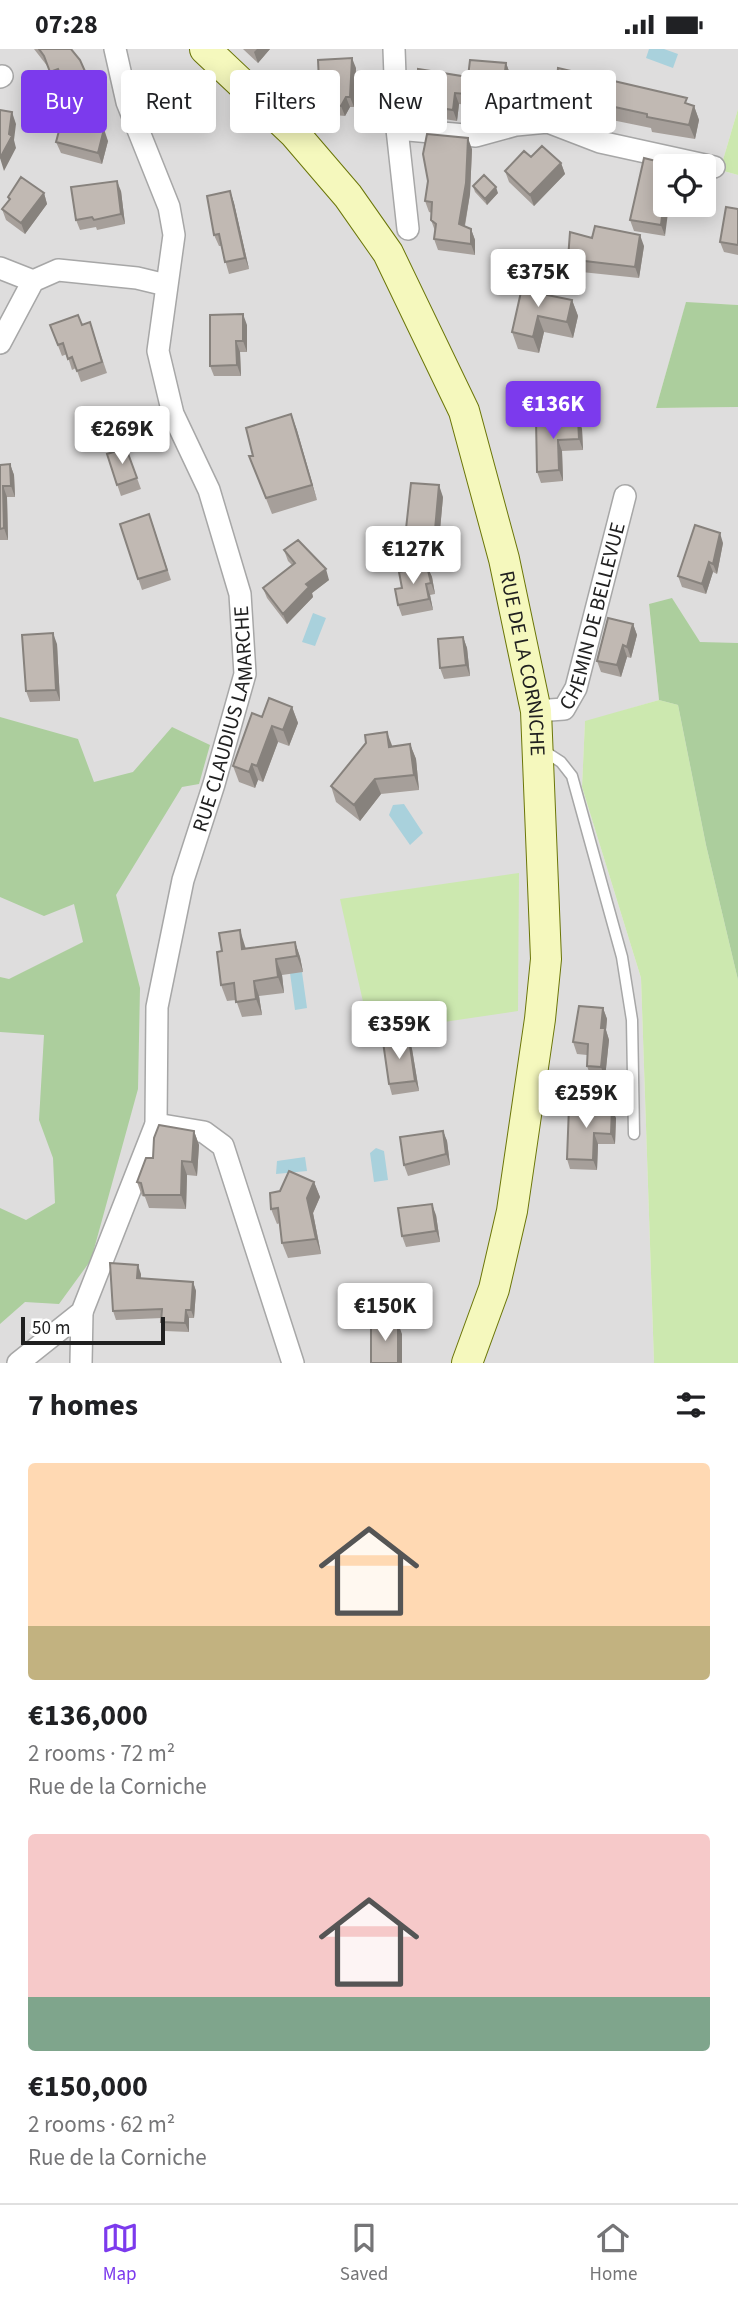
<!DOCTYPE html>
<html lang="en">
<head>
<meta charset="utf-8">
<style>
	body { margin:0; font-family:"Source Sans 3",sans-serif; background:#f2f2f2; color:#202124; height:100vh; display:flex; flex-direction:column; font-size:26px; white-space:nowrap }
	* { box-sizing:border-box; margin:0 }
	p { font-size:23px; color:#757577 }
	.icon { flex:none; width:38px; height:38px; fill:none; stroke:currentColor; stroke-width:2; stroke-linecap:round; stroke-linejoin:round }
	.map { position:relative; height:1314px; overflow:hidden }
	.details { display:flex; flex-direction:column; background:#fff; flex:1 }
	.details>* { flex:none }
	.top-card { position:absolute; left:21px; top:21px; width:696px; height:63px; display:flex; gap:14px }
	.fabs { position:absolute; left:653px; top:105px; display:grid; gap:14px }
	.fabs a { display:grid; place-items:center; width:63px; height:63px; border-radius:7px; background:#fff; box-shadow:0 4px 18px #0003; font-size:35px }
	.scale { position:absolute; left:21px; bottom:18px; width:144px; box-sizing:border-box; padding-left:7px; border:4px solid #202020; border-top:0; font-size:19px; line-height:24px; white-space:nowrap; color:#202020; -webkit-text-stroke:5px #fff; paint-order:stroke }
	.price { position:absolute; translate:-50% -60px; padding:0 16px; border-radius:7px; background:#fff; color:#222; font-size:23px; line-height:46px; filter:drop-shadow(0 2px 4px #0008) }
	.price::after { content:''; position:absolute; left:50%; top:42px; width:21px; height:16px; margin-left:-10px; background:inherit; clip-path:polygon(0 0,100% 0,50% 100%) }
	.price.current { background:#7c3aed; color:#fff }
	ul { padding:0; list-style:none }
	li { display:grid; align-content:center; gap:14px; height:371px; padding:0 28px }
	li span { display:grid; place-items:center; height:217px; border-radius:7px; color:#555 }
	li>.icon { margin-inline-start:auto }
	span .icon { width:126px; height:126px; fill:#fffc; stroke-width:1 }
	li b { font-size:30px }
	h2 { display:flex; justify-content:space-between; align-items:center; height:84px; padding:0 28px; font-size:30px }
	.pill { padding:0 24px; border-radius:7px; background:#fff; box-shadow:0 4px 18px #0003; font-size:24px; line-height:63px }
	.pill.current { background:#7c3aed; color:#fff }
	.status { display:flex; justify-content:space-between; align-items:center; height:49px; padding:0 35px; background:#fff; direction:ltr }
	.status svg { height:19px; fill:currentColor }
	.tabs { display:flex; justify-content:space-around; align-items:center; height:98px; border-top:2px solid #e0e0e0; background:#fff; font-size:19px; color:#757577 }
	.tabs a { display:grid; justify-items:center; gap:4px }
	.tabs .current { color:#7c3aed }
	.map>svg:first-child { display:block }
</style>
</head>
<body>
<div class="status"><b>07:28</b><svg viewBox="0 0 49 12"><path d="M0 12V9h3v3zM5 12V6h3v6zM10 12V3h3v9zM15 12V0h3v12zM26 1h20v11H26zM47 4h2v5h-2z"/></svg></div>
<div class="map">
<svg width="738" height="1314" viewBox="0 0 738 1314">
	<rect width="100%" height="100%" fill="#f0ede7"/>
	<path fill="#dedddd" fill-rule="evenodd" d="M0,0H738V60L720,121L738,126V256L686,254L656,359L738,358V594H700L672,550L649,556L659,651L585,673L582,738L641,929L654,1314H0ZM665,117H704V156H665Z"/>
	<path fill="#cce8af" d="M738,60V126L720,121Z
		M659,651L678,656L706,796L738,931V1314H654L641,929L582,738L585,672Z
		M519,824L518,962L370,984L340,850Z"/>
	<path fill="#acce9d" d="M686,253L738,256V358L656,359Z
		M672,549L700,593L738,594V931L706,796L678,656L659,651L649,555Z
		M0,668L78,690L94,733L133,723L172,678L210,696L199,735L182,738L116,846L140,939L138,1040L91,1211L59,1255L25,1253L0,1275V1159L26,1171L55,1154L53,1109L39,1071L44,986L0,983V928L9,930L83,893L74,855L44,867L0,848Z"/>
	<path fill="#a9d1dc" d="M649,0H664L678,5L673,19L646,9Z
		M313,564L326,569L315,597L302,593Z
		M404,755L423,784L410,796L389,766L393,756Z
		M302,923L307,959L295,961L290,924Z
		M376,1099L384,1102L388,1131L374,1133L370,1104Z
		M305,1108L307,1122L276,1125L277,1112Z"/>
	<g fill="none" stroke-linecap="round" stroke-linejoin="round">
		<defs>
			<path id="lane" d="M541,700L561,713L572,727L622,908L632,971L634,1085"/>
			<g id="street">
				<path d="M394,0L397,80L408,180"/>
				<path d="M0,28L2,27"/>
				<path d="M397,80L476,87L516,76L548,73L600,93L714,118"/>
				<path d="M0,219L33,232"/>
				<path d="M0,294L33,232L58,221L137,229L166,236"/>
				<path id="s1" d="M536,662L564,660L576,639L625,447"/>
				<path d="M156,1075L204,1083L223,1097L293,1314"/>
				<path id="s2" d="M18,1314L82,1263L156,1075L157,958L183,831L214,735L245,625L240,545L209,441L173,365L158,302L174,186L169,158L127,53L115,0"/>
				<path d="M81,1314L82,1263"/>
			</g>
			<g id="secondary">
				<path id="s3" d="M205,0L294,84L348,147L388,204L464,362L504,510L536,662L546,910L540,970L512,1162L494,1240L467,1314"/>
			</g>
		</defs>
		<use href="#lane" stroke="#a7a7a7" stroke-width="13"/>
		<use href="#street" stroke="#a7a7a7" stroke-width="24"/>
		<use href="#secondary" stroke="#6b7608" stroke-width="32"/>
		<use href="#lane" stroke="#fff" stroke-width="10"/>
		<use href="#street" stroke="#fff" stroke-width="21"/>
		<use href="#secondary" stroke="#f5f8bd" stroke-width="30"/>
	</g>
	<path fill="#a69f9a" d="M34,0H71L88,29L92,40L70,49L62,30L54,34L48,18Z
		M243,0H270L258,14Z
		M506,14L510,25L507,50H497L494,58L459,55L457,72L425,67L421,56L423,45L418,33L468,28Z
		M356,19L354,58H350L345,67L324,65L320,54Z
		M556,40L694,57L699,71L695,90L652,83L651,79L607,70L562,54Z
		M148,51L194,65L175,84L152,62Z
		M81,75L108,92L102,115L61,104L56,93Z
		M472,100L470,145L465,177L471,180L475,191V206L438,201L434,190L435,182L431,171L432,164L429,163L425,152Z
		M531,108L561,114L565,125L534,157L509,133L505,122Z
		M644,109L665,187L634,182L630,171Z
		M473,137L498,144L487,156L475,143Z
		M121,142L125,175L97,181L96,178L80,181L76,171Z
		M230,142L234,154L249,220L229,225L221,197H219L214,186Z
		M44,144L47,155L25,185L6,171L2,160L9,151L8,148Z
		M738,160V206L724,203L720,193Z
		M592,189L644,197L639,229L572,222L568,210Z
		M544,238L546,246L572,251L578,267L573,289L544,283L539,304L518,300L512,283Z
		M90,273L107,324L81,333L76,319L72,321L67,305L62,307L50,276H82Z
		M247,276V303H240L241,327H214L210,317Z
		M291,365L317,451L272,465L249,407H253Z
		M578,369L582,380L583,401L562,402L563,432L541,434L537,423L536,371Z
		M126,399L141,440L121,447L107,405Z
		M10,415L14,426L15,448H7L8,491H0V416Z
		M443,448L438,503L410,500L405,489Z
		M120,475L153,476L171,531L142,541Z
		M723,494L717,525L713,523L706,545L682,538L678,527Z
		M284,501L329,531L312,544L313,548L287,575L267,549L263,539L292,516L288,512Z
		M427,517L432,528L435,545L430,546L433,561L402,567L398,556L402,539Z
		M633,575L637,586L631,609L627,608L621,628L601,623L597,612Z
		M463,588L467,599L470,627L444,630L440,619Z
		M57,595L60,652L30,653L26,642Z
		M292,658L298,674L289,697L278,693L263,733L258,731L255,739L239,733L233,717L262,668Z
		M410,695L416,710L419,741L381,745L360,772L336,753L331,737L392,697Z
		M295,893L300,908L303,923L282,926L284,944L259,947L262,966L242,968L236,951L227,952L221,936L245,897L246,900Z
		M603,959L607,970L606,981L609,991L605,1029L591,1028L587,1017V1006L577,1005L573,993Z
		M412,1000L419,1042L392,1046L389,1035Z
		M569,1057L616,1069L615,1095H598L597,1121L570,1120L567,1110Z
		M194,1082L199,1096L197,1127L187,1126L186,1160L149,1159L145,1148L142,1147L137,1133L153,1109Z
		M443,1082L447,1092L450,1116L408,1127L404,1116Z
		M314,1133L320,1148L313,1164L321,1205L288,1209L282,1194L280,1174L277,1175L271,1160L280,1142Z
		M436,1166L440,1193L406,1198L402,1187Z
		M141,1225V1229L193,1233L196,1242L194,1269H189V1283L165,1282L161,1273L162,1269L116,1271L113,1262Z"/>
	<path fill="#87827d" d="M257,0H270L258,14L254,3Z
		M352,9L356,19L354,58L350,48Z
		M506,14L510,25L507,50L503,39Z
		M493,39L497,50L494,58L490,47Z
		M455,44L459,55L457,72L453,61Z
		M346,48L350,58L345,67L341,57Z
		M190,54L194,65L175,84L171,74Z
		M694,57L699,71L695,90L689,76Z
		M12,63L16,75L14,91L16,99L4,122L0,109L9,85Z
		M104,80L108,92L102,115L98,104Z
		M468,89L472,100L470,145L463,186L459,175Z
		M561,114L565,125L534,157L530,146Z
		M117,132L121,142L125,175L121,165Z
		M496,138L498,144L487,156L485,150Z
		M230,142L234,154L249,220L245,209Z
		M665,143V156H669L665,187L661,176Z
		M44,144L47,155L25,185L21,174Z
		M471,180L475,191V206L471,195Z
		M640,186L644,197L639,229L635,218Z
		M572,251L578,267L573,289L567,273Z
		M243,265L247,276V303L243,292Z
		M538,267L544,283L539,304L533,288Z
		M236,292L240,303L241,327L237,316Z
		M291,365L297,381L317,451L312,436Z
		M578,369L582,380L583,401L579,390Z
		M558,391L562,402L563,432L559,421Z
		M10,415L14,426L15,448L11,437Z
		M439,436L443,448L438,503L434,492Z
		M3,437L7,448L8,491L4,479Z
		M720,484L723,494L717,525L713,515Z
		M709,513L713,523L706,545L702,535Z
		M427,517L432,528L435,545L431,534Z
		M326,520L329,531L312,544L313,548L287,575L283,565L306,535Z
		M426,535L430,546L433,561L429,550Z
		M633,575L637,586L631,609L627,598Z
		M53,584L57,595L60,652L56,641Z
		M463,588L467,599L470,627L466,616Z
		M623,596L627,608L621,628L617,616Z
		M292,658L298,674L289,697L283,681Z
		M272,677L278,693L263,733L257,717Z
		M387,683L393,699L389,698Z
		M410,695L416,710L419,741L414,726Z
		M252,715L258,731L255,739L249,723Z
		M375,730L381,745L360,772L354,756Z
		M240,881L245,897L248,916L242,900Z
		M295,893L300,908L303,923L297,907Z
		M276,910L282,926L284,944L278,928Z
		M254,932L259,947L262,966L256,950Z
		M603,959L607,970L606,981L609,991L605,1029L601,1018V979Z
		M409,990L412,1000L419,1042L415,1032Z
		M612,1059L616,1069L615,1095L611,1085Z
		M194,1082L199,1096L197,1127L192,1113Z
		M443,1082L447,1092L450,1116L446,1105Z
		M594,1084L598,1095L597,1121L593,1111Z
		M182,1112L187,1126L186,1160L181,1146Z
		M314,1133L320,1148L313,1164L321,1205L316,1190L307,1149Z
		M432,1155L436,1166L440,1193L436,1182Z
		M138,1216L141,1225L140,1238L137,1229Z
		M193,1233L196,1242L194,1269L191,1261Z
		M186,1261L189,1269V1283L185,1274Z
		M398,1274L402,1285V1314H398Z"/>
	<path fill="#c1b9b3" stroke="#87827d" stroke-width="2" d="M39,0H71L80,11L88,29L66,38L58,20L50,23L44,7Z
		M352,9L350,48H346L341,57L320,54L318,11Z
		M470,11L506,14L503,39H493L490,47L455,44L453,61L421,56L425,37L418,33V20L468,28Z
		M558,19L687,49L685,54L694,57L689,76L647,68V65L601,55L556,40Z
		M167,31L190,54L171,74L148,51Z
		M0,61L12,63L9,85L12,87L0,109Z
		M63,67L80,71L79,74L104,80L98,104L56,93Z
		M427,85L468,89L466,134L459,175L471,180V195L434,190L436,175L431,171L432,153L425,152L428,132L423,105Z
		M542,97L561,114L530,146L505,122L524,102L531,108Z
		M644,109L668,115V117H665V143L661,176L630,171Z
		M484,126L496,138L485,150L473,137Z
		M21,128L44,144L21,174L2,160L10,150L8,148Z
		M117,132L121,165L94,171L92,168L76,171L71,138Z
		M230,142L245,209L225,213L219,185L214,186L207,147Z
		M726,158L738,160V196L720,193Z
		M595,177L640,186L635,218L568,210L570,183L592,189Z
		M523,234L544,238L542,245L572,251L567,273L538,267L533,288L512,283Z
		M243,265V292H236L237,316L210,317V266Z
		M78,266L82,276L90,273L102,313L77,322L72,308L68,310L63,294L58,296L50,276Z
		M291,365L312,436L266,449L249,407H253L246,379Z
		M578,369L579,390L558,391L559,421L537,423L536,371Z
		M126,399L137,429L117,436L107,405Z
		M10,415L11,437H3L4,479L0,480V416Z
		M411,434L439,436L434,492L405,489Z
		M149,465L167,521L138,530L120,475Z
		M695,476L720,484L713,515L709,513L702,535L678,527Z
		M298,491L326,520L306,535L309,538L283,565L263,539L295,514L284,501Z
		M427,517L431,534L426,535L429,550L398,556L395,540L402,539L399,523Z
		M608,569L633,575L627,598L623,596L617,616L597,612Z
		M53,584L56,641L26,642L22,586Z
		M463,588L466,616L440,619L438,590Z
		M269,649L292,658L283,681L272,677L257,717L252,715L249,723L233,717L252,664L262,668Z
		M387,683L389,698L410,695L414,726L375,730L354,756L331,737L366,694L365,686Z
		M240,881L242,900L295,893L297,907L276,910L278,928L254,932L256,950L236,953L234,934L221,936L217,903L222,902L219,884Z
		M579,957L603,959L601,979H605L601,1018L587,1017L588,995L573,993Z
		M409,990L415,1032L389,1035L383,993Z
		M569,1057L612,1059L611,1085L594,1084L593,1111L567,1110Z
		M159,1076L194,1082L192,1113L182,1112L181,1146H144L141,1134L137,1133L146,1109H153L154,1089Z
		M443,1082L446,1105L404,1116L400,1088Z
		M289,1122L314,1133L307,1149L316,1190L282,1194L278,1159L271,1160L270,1144L280,1142Z
		M432,1155L436,1182L402,1187L398,1159Z
		M110,1214L138,1216L137,1229L193,1233L191,1261H186L185,1274L161,1273L162,1260L113,1262Z
		M398,1274V1314H371V1275Z"/>
	<g text-anchor="middle" stroke-width="6" stroke-linejoin="round" paint-order="stroke">
		<g font-size="21" fill="#202020" stroke="#fff">
			<text dy="7" stroke="none"><textPath href="#s1" startOffset="126">CHEMIN DE BELLEVUE</textPath></text>
			<text dy="7" stroke="none"><textPath href="#s3" startOffset="710">RUE DE LA CORNICHE</textPath></text>
			<text dy="7" stroke="none"><textPath href="#s2" startOffset="698">RUE CLAUDIUS LAMARCHE</textPath></text>
		</g>
	</g>
</svg>
<div class="fabs">
<a><svg class="icon" aria-label="locate" viewBox="0 0 24 24"><circle cx="12" cy="12" r="6"/><path d="M12 2v4M12 18v4M2 12h4M18 12h4"/></svg></a>
</div>
<div class="scale">50 m</div>
<b class="price" style="left:538px;top:260px">€375K</b>
<b class="price current" style="left:553px;top:392px">€136K</b>
<b class="price" style="left:122px;top:417px">€269K</b>
<b class="price" style="left:413px;top:537px">€127K</b>
<b class="price" style="left:399px;top:1012px">€359K</b>
<b class="price" style="left:586px;top:1081px">€259K</b>
<b class="price" style="left:385px;top:1294px">€150K</b>
<div class="top-card">
<a class="pill current">Buy</a>
<a class="pill">Rent</a>
<a class="pill">Filters</a>
<a class="pill">New</a>
<a class="pill">Apartment</a>
</div>
</div>
<section class="details">
<h2>7 homes<svg class="icon" aria-label="filters" viewBox="0 0 24 24"><path d="M4 7h16M4 17h16"/><circle cx="9" cy="7" r="2"/><circle cx="15" cy="17" r="2"/></svg></h2>
<ul>
<li><span style="background:linear-gradient(#ffd9b3 75%,#c2b280 0)"><svg class="icon" aria-label="home" viewBox="0 0 24 24"><path d="M3 11l9-7 9 7M6 9v11h12V9"/></svg></span><div><b>€136,000</b><p>2 rooms · 72 m²</p><p>Rue de la Corniche</p></div></li>
<li><span style="background:linear-gradient(#f6c9c9 75%,#7fa58c 0)"><svg class="icon" aria-label="home" viewBox="0 0 24 24"><path d="M3 11l9-7 9 7M6 9v11h12V9"/></svg></span><div><b>€150,000</b><p>2 rooms · 62 m²</p><p>Rue de la Corniche</p></div></li>
</ul>
</section>
<nav class="tabs">
<a class="current"><svg class="icon" aria-label="map" viewBox="0 0 24 24"><path d="M3 6l6-2 6 2 6-2v14l-6 2-6-2-6 2zM9 4v14M15 6v14"/></svg>Map</a>
<a><svg class="icon" aria-label="saved" viewBox="0 0 24 24"><path d="M7 4h10v16l-5-4-5 4z"/></svg>Saved</a>
<a><svg class="icon" aria-label="home" viewBox="0 0 24 24"><path d="M3 11l9-7 9 7M6 9v11h12V9"/></svg>Home</a>
</nav>
</body>
</html>
